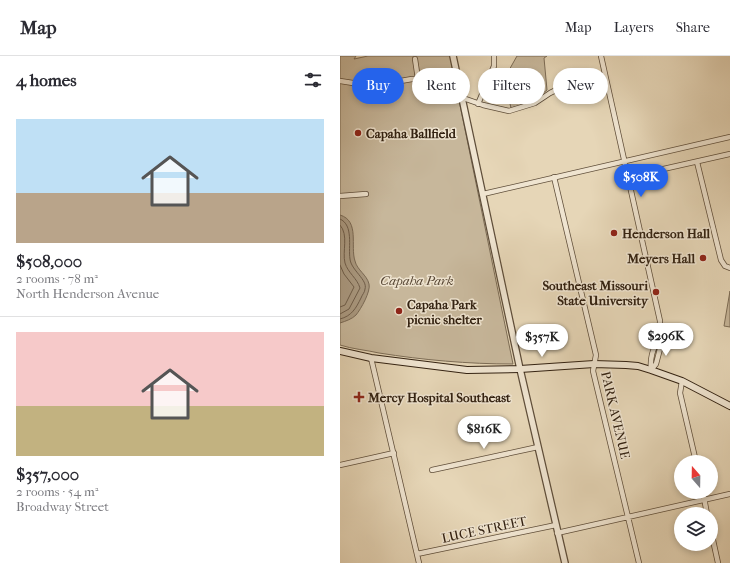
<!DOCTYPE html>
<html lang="en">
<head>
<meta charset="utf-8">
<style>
	body { margin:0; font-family:"IM FELL French Canon",serif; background:#f2f2f3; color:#2b2b33; height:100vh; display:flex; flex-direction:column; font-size:15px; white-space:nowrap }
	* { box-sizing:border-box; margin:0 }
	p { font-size:13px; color:#7c7c81 }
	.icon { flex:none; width:22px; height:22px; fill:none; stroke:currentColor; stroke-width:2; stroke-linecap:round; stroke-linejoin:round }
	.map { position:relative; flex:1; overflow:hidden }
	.details { display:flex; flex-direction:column; background:#fff; width:340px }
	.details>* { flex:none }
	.banner { position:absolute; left:12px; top:12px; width:318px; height:36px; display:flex; gap:8px }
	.needle { width:26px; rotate:340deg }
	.controls { position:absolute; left:334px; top:399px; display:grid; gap:8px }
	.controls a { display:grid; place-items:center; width:44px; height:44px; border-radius:50%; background:#fff; box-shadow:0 2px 6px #0003; font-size:20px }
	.price { position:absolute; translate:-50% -34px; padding:0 9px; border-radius:14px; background:#fff; color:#222; font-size:13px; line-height:26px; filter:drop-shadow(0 1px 2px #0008) }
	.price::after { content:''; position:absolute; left:50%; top:24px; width:12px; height:9px; margin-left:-6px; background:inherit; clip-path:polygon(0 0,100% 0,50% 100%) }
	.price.on { background:#2563eb; color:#fff }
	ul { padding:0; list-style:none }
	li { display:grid; align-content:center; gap:8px; height:212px; padding:0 16px }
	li+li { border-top:1px solid #e1e1e2 }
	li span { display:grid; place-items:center; height:124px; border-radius:0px; color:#555 }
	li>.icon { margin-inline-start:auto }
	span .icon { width:72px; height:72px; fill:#fffc; stroke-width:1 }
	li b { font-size:17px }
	h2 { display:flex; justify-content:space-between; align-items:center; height:48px; padding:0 16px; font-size:17px }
	.chip { padding:0 14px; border-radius:18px; background:#fff; box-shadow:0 2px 6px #0003; font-size:14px; line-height:36px }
	.chip.on { background:#2563eb; color:#fff }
	header { display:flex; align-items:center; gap:24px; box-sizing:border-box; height:56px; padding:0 20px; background:#fff; border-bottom:1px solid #e1e1e2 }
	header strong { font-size:19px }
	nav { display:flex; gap:22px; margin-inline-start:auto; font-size:14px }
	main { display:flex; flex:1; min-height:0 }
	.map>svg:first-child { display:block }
</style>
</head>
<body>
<header>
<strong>Map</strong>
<nav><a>Map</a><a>Layers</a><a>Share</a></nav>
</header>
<main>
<section class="details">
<h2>4 homes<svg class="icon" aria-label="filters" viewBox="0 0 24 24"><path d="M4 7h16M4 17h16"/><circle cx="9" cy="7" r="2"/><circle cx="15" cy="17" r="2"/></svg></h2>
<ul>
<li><span style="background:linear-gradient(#bfe0f5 60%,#b9a48a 0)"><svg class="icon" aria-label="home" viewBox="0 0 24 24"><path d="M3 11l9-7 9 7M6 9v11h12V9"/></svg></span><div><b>$508,000</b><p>2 rooms · 78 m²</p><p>North Henderson Avenue</p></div></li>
<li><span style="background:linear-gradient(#f6c9c9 60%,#c2b280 0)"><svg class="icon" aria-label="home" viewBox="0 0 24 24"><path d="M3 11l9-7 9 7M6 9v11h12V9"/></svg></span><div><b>$357,000</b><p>2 rooms · 54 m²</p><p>Broadway Street</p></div></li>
</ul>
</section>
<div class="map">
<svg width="390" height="507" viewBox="0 0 390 507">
	<rect width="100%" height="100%" fill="#e6d6b7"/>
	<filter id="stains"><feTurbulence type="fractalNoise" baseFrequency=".005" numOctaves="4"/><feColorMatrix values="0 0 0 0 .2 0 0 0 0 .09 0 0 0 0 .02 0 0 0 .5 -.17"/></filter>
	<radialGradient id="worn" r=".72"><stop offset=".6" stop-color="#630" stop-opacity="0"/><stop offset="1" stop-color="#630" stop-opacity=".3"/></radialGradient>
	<path fill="#c7b79b" stroke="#7c6c56" d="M0,0H16L14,3L28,0H110L173,308C128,308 83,304 39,297C26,294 12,293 0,289Z
		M177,0H207L204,2L207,34L192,46L171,52L164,23Z
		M390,235V271L384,270Z"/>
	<path fill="#a9987f" stroke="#796853" d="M0,159C20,165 10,190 15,205C17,214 27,219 29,228C31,235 21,253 16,259C12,263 6,265 0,267Z"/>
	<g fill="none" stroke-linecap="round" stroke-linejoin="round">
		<path stroke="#6e5c48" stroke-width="1" d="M0,163C14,169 8,191 10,203C11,214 28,224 25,233C25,236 22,239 21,242C16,252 12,260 0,263
			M0,169C9,179 2,195 5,207C8,217 17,222 20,232L9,253L0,258
			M0,209L4,218L14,231L5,249L0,251"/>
		<defs>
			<path id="minor" d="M261,0L320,265L319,285L321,289L316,308L311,314
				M75,3L78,23
				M0,25L32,30L72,23H83L94,27L123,42L143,49L169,55L195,47L210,37L230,27L265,19
				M138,48L154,10V0
				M357,106L381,204L385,210L390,212
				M214,121L256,299L253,315L299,507
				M288,121L390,98
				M143,138L390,81
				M0,140L26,138
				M31,302L79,507
				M311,314C310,304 312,292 319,285
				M342,325L340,337L356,406
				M0,409L54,397
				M92,414L198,391
				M363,436L367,458
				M371,475L378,507
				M217,477L390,438
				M77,498L216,469"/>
			<path id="tertiary" d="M113,0L180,313L225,507"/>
			<path id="secondary" d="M0,295L31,302L127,314L180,313L254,308L286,309L298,310L311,314L342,325L390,350"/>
		</defs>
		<use href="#minor" stroke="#5f4e3a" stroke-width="6"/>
		<use href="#tertiary" stroke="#5f4e3a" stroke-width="8"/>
		<use href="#secondary" stroke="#322111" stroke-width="8"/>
		<use href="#minor" stroke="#efe4d0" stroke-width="4.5"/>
		<use href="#tertiary" stroke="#efe4d0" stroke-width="5.5"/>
		<use href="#secondary" stroke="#efe4d0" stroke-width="6"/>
	</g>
	<g fill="#8f2418" stroke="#efe4d0" stroke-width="1.5">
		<circle cx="18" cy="77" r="4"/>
		<circle cx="274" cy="177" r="4"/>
		<circle cx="363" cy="202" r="4"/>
		<circle cx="316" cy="236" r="4"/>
		<circle cx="59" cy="255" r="4"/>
		<path d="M17 335h4v4h4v4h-4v4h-4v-4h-4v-4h4z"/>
	</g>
	<g text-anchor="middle" stroke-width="3" stroke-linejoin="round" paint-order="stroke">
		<g font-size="13" font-weight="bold" fill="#322111" stroke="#efe4d0" text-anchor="start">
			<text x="26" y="82">Capaha Ballfield</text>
			<text x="282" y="182">Henderson Hall</text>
			<text x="355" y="207" text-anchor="end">Meyers Hall</text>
			<text x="308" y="234" text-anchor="end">Southeast Missouri<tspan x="308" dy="15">State University</tspan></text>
			<text x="67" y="253">Capaha Park<tspan x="67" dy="15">picnic shelter</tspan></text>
			<text x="28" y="346">Mercy Hospital Southeast</text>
		</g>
		<g font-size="13" font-style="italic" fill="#574634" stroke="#efe4d0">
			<text x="77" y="229">Capaha Park</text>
		</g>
		<g font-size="13" fill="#322111" stroke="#efe4d0">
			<text transform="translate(276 359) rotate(77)" y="5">PARK AVENUE</text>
			<text transform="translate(144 473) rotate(-12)" y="5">LUCE STREET</text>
		</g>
	</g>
	<rect width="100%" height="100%" filter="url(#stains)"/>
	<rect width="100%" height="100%" fill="url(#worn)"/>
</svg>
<div class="controls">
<a><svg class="needle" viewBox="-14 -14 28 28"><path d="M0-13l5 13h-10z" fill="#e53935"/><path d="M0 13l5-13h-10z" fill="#7c7c81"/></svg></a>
<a><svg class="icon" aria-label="layers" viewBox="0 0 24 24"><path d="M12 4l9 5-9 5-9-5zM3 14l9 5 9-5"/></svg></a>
</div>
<b class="price on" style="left:301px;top:142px">$508K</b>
<b class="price" style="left:326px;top:301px">$296K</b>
<b class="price" style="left:202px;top:302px">$357K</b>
<b class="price" style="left:144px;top:394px">$816K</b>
<div class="banner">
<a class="chip on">Buy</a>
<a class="chip">Rent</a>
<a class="chip">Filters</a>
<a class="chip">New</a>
</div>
</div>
</main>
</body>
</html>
